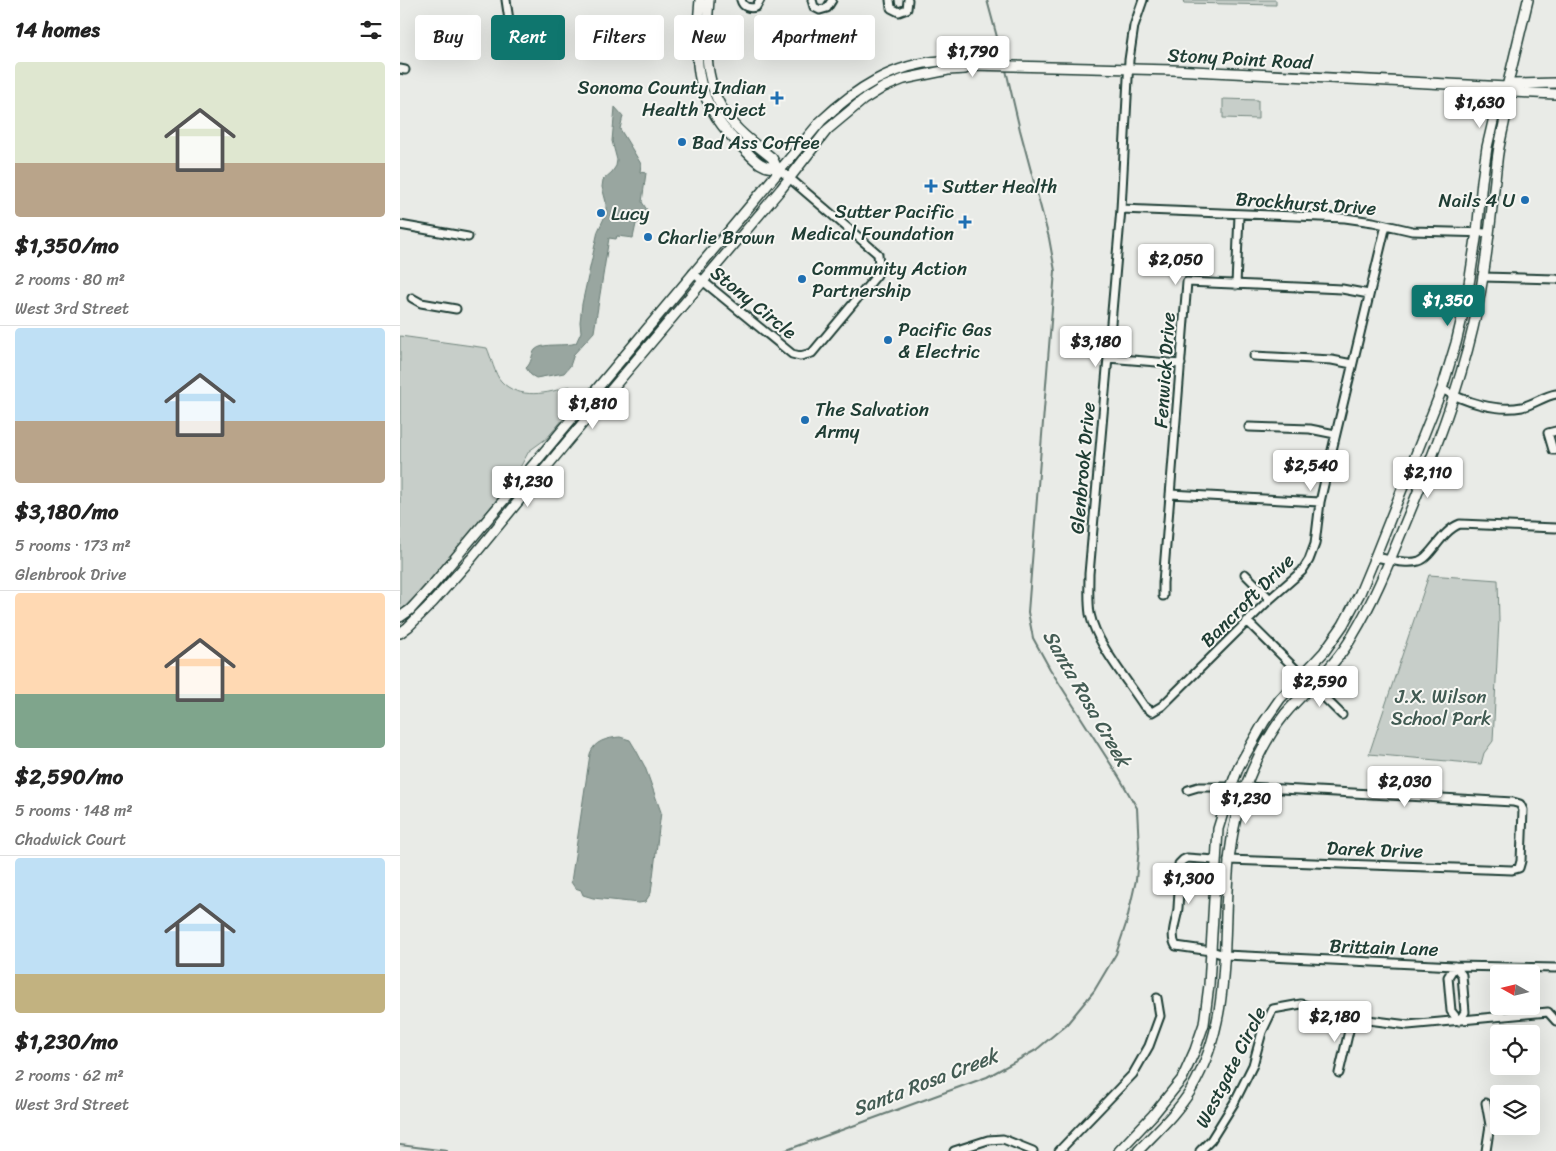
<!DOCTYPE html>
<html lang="en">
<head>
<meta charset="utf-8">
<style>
	body { margin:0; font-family:Sriracha,sans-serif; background:#f6f6f6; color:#222; height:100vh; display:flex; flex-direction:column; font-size:19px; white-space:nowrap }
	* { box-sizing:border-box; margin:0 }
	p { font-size:16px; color:#767676 }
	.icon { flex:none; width:28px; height:28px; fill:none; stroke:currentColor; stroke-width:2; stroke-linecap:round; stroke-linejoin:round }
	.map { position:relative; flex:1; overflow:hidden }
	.side { display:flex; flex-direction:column; background:#fff; width:400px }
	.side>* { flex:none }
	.guide { position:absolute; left:15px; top:15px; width:475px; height:45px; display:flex; gap:10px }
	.needle { width:32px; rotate:278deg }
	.controls { position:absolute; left:1090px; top:965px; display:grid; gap:10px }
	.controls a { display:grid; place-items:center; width:50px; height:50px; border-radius:5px; background:#fff; box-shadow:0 5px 20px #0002; font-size:25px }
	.price { position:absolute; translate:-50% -42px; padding:0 11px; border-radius:5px; background:#fff; color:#222; font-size:16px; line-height:32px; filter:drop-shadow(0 1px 2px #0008) }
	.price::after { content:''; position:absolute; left:50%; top:30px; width:15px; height:11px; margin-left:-8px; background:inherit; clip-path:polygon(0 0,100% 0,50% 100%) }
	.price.on { background:#0f766e; color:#fff }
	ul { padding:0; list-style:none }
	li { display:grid; align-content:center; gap:10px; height:265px; padding:0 15px }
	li+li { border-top:1px solid #e0e0e0 }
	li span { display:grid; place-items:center; height:155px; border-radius:5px; color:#555 }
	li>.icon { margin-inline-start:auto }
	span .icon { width:90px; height:90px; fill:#fffc; stroke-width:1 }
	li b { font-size:21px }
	h2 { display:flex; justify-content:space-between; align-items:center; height:60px; padding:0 15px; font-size:21px }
	.tag { padding:0 18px; border-radius:5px; background:#fff; box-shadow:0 5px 20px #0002; font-size:18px; line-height:45px }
	.tag.on { background:#0f766e; color:#fff }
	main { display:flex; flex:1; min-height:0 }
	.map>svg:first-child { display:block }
</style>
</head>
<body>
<main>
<section class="side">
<h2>14 homes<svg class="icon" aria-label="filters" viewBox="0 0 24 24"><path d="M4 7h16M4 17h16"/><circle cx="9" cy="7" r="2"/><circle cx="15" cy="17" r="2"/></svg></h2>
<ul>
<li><span style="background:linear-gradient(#dfe7d0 65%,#b9a48a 0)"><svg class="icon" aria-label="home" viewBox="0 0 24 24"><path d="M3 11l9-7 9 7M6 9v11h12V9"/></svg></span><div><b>$1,350/mo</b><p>2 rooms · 80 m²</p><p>West 3rd Street</p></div></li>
<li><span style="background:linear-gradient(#bfe0f5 60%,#b9a48a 0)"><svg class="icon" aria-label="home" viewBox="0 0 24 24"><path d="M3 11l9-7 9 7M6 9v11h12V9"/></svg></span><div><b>$3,180/mo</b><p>5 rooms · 173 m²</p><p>Glenbrook Drive</p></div></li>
<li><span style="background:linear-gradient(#ffd9b3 65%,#7fa58c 0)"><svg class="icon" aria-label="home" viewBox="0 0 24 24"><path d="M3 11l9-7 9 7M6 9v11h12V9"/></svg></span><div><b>$2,590/mo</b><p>5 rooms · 148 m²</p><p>Chadwick Court</p></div></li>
<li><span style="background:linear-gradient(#bfe0f5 75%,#c2b280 0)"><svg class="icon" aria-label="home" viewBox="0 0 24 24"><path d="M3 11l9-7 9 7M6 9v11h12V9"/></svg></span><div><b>$1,230/mo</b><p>2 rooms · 62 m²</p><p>West 3rd Street</p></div></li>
</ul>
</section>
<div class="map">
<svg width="1156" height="1151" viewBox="0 0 1156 1151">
	<rect width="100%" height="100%" fill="#e9ebe7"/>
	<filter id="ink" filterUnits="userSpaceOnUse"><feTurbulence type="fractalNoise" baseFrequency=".02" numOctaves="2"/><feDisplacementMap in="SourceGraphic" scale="10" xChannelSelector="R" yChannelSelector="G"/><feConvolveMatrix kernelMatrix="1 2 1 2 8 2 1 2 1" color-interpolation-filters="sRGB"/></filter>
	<g filter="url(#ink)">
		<path fill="#c7cec9" stroke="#73867e" d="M784,0H876V5L783,3Z
			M823,99L858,100V119L823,118Z
			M0,336L87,348C91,357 95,375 101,381C118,400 149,394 169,386L180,395L181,398L147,438L129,451L117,473L110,482V484L15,597L0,611Z
			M1029,575L1098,580L1099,620L1093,741L1084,753L1081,764L969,754Z"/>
		<path fill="#99a6a0" stroke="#687c75" d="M215,107L223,116L220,129L241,164L240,172L246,173L242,202L247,210L246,218L236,224L233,238L217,236L216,239L209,238L194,332L174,354L170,366L164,373L136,378L131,375L126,368C132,363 131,355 135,350C142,342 166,347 176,343L181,332L180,322L182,304L198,231L206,214V202L202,187L203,180L212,172L216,166L217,160L212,141Z
			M220,737L230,740L236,750L245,767L261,812L251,893L245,902L239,903L193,898L183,895L181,890L175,888L171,882L190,754C194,741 207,738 220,737Z"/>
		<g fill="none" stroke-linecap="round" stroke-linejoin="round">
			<path stroke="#687c75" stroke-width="2" d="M587,0L604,63
				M0,1145L47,1151
				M384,1151L587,1077L636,1050L667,1024L694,991L716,954L726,924L736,880L739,848L737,808L719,777L650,669L633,638L628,612L655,271L649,238L620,130L606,70"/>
			<defs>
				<path id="street" d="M106,0L109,20
					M341,0C343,7 349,9 356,7L360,0
					M412,0L414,7L420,10L427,8L432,0
					M490,0L491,8L499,12L507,9L508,0
					M743,0L734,26L729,60L721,209L689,574C689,588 688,601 690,614C696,643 727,680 744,706L752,712L762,706L870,599L902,571L909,560L915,544L920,502L928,467L986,225
					M0,69L5,70
					M721,209L945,218L973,222L1012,231L1089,233
					M0,225L68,237
					M293,273L392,354L400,356L412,353L477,275L479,265L478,254L380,170
					M1082,277L1156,279
					M836,285L839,215
					M12,298L21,303L56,309
					M854,356L932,360L952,364
					M708,358L781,364
					M1042,389C1064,402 1097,412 1122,407C1134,404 1144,396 1156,394
					M849,427L910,429L935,434
					M1156,431L1148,433L1153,450H1156
					M770,494L920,502
					M975,557C988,559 1006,565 1019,561C1031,558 1041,531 1060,524L1156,528
					M845,574L870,599
					M763,596V583L787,282L942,289L969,294
					M847,621L942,715
					M788,790L798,787H846L1113,802L1120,804L1123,810L1121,861L1119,868L1112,870L828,860
					M815,860L787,858L783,860L779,864C780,878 779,893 778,908C777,920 769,935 776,946L811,951L825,955L1055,966L1156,968
					M1055,966L1062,975L1065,1012L1059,1021L1051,1011L1048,977Z
					M939,1073L952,1018
					M1086,1103L1090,1125L1086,1151
					M554,1151L588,1140L603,1139L633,1151
					M659,1151L733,1074L749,1046L760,1016L757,998
					M800,1151L811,1140L834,1103L853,1065L862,1032L873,1009L901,1004L952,1018L1008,1025L1148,1012L1156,1021"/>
				<path id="secondary" d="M300,0C294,65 293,103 345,150C353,158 363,170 376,167
					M309,0C305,45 302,89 334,125C344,137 359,147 372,158C375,162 375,167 379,170
					M571,65L773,70L1107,87L1114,84L1156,83
					M1107,87L1113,92L1156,94
					M0,617L10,610L31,587L421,121C455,89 493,64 541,61C551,60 562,59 571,65L565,69L548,70L504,79L484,87L463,100L427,130L381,189L167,442L71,559L33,602L8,627L0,633
					M719,1151L753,1115L782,1079L795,1050L804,1024L809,985L818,829L831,787L839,766L864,722L880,699L924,652L943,625L960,593L975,557L1042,389L1056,343L1067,297L1077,232L1082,181L1087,147L1098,100L1107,87L1128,0
					M738,1151C756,1132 777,1113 791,1090C848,993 807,886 846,785C856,760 868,735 885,714C908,687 936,666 953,635C976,597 992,555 1009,514C1034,453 1058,392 1073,328C1086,273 1091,217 1097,161C1099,137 1110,112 1107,87"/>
			</defs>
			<use href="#street" stroke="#1f3d34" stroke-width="11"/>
			<use href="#secondary" stroke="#1f3d34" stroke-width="12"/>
			<use href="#street" stroke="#f6f6f2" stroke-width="7"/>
			<use href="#secondary" stroke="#f6f6f2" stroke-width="9"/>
		</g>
	</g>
	<g fill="#1f6fb2" stroke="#f6f6f2" stroke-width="2">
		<path d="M374.5 90.5h5v5h5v5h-5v5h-5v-5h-5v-5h5z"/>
		<circle cx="282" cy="142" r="5"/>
		<path d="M528.5 178.5h5v5h5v5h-5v5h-5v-5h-5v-5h5z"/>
		<circle cx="1125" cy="200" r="5"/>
		<circle cx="201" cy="213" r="5"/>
		<path d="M562.5 214.5h5v5h5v5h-5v5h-5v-5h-5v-5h5z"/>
		<circle cx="248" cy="237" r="5"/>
		<circle cx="402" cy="279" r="5"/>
		<circle cx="488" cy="340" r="5"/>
		<circle cx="405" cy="420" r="5"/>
	</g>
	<g text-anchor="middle" stroke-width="4" stroke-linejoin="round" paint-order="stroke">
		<g font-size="19" fill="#1f3d34" stroke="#f6f6f2">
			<text transform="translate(840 58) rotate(3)" y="7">Stony Point Road</text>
			<text transform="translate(906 203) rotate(4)" y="7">Brockhurst Drive</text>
			<text transform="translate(354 302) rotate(39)" y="7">Stony Circle</text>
			<text transform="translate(764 370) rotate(-86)" y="7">Fenwick Drive</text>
			<text transform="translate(682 468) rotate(-85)" y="7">Glenbrook Drive</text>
			<text transform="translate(847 600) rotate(-45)" y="7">Bancroft Drive</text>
			<text transform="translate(975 849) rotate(2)" y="7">Darek Drive</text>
			<text transform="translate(984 947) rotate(2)" y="7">Brittain Lane</text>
			<text transform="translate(830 1067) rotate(-63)" y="7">Westgate Circle</text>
		</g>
		<g font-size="19" fill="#1f3d34" stroke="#f6f6f2" text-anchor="start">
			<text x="366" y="94" text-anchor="end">Sonoma County Indian<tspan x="366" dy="22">Health Project</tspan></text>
			<text x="292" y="149">Bad Ass Coffee</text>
			<text x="542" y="193">Sutter Health</text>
			<text x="1115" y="207" text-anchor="end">Nails 4 U</text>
			<text x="554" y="218" text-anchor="end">Sutter Pacific<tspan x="554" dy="22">Medical Foundation</tspan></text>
			<text x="211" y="220">Lucy</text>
			<text x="258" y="244">Charlie Brown</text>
			<text x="412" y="275">Community Action<tspan x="412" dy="22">Partnership</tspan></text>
			<text x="498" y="336">Pacific Gas<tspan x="498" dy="22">&amp; Electric</tspan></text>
			<text x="415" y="416">The Salvation<tspan x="415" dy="22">Army</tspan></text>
		</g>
		<g font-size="19" fill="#415a52" stroke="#f6f6f2">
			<text x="1041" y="703">J.X. Wilson<tspan x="1041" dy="22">School Park</tspan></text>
		</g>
		<g font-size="20" font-style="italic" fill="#445c54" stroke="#f6f6f2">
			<text transform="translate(687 698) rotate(60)" y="7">Santa Rosa Creek</text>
			<text transform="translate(525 1082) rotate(-21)" y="7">Santa Rosa Creek</text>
		</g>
	</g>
</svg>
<div class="controls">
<a><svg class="needle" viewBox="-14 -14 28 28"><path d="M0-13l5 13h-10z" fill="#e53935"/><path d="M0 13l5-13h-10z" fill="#767676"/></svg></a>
<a><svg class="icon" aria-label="locate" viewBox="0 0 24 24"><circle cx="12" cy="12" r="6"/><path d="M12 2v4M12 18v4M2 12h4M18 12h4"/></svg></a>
<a><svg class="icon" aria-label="layers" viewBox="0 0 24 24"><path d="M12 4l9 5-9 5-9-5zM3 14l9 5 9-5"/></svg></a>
</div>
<b class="price" style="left:573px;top:78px">$1,790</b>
<b class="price" style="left:1080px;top:129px">$1,630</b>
<b class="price" style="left:776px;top:286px">$2,050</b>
<b class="price on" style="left:1048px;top:327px">$1,350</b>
<b class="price" style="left:696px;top:368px">$3,180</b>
<b class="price" style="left:193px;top:430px">$1,810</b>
<b class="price" style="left:911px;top:492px">$2,540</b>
<b class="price" style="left:1028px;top:499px">$2,110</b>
<b class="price" style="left:128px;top:508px">$1,230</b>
<b class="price" style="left:920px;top:708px">$2,590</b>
<b class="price" style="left:1005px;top:808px">$2,030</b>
<b class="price" style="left:846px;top:825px">$1,230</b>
<b class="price" style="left:789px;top:905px">$1,300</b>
<b class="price" style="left:935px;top:1043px">$2,180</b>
<div class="guide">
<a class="tag">Buy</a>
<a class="tag on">Rent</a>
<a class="tag">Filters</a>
<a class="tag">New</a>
<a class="tag">Apartment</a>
</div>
</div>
</main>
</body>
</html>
